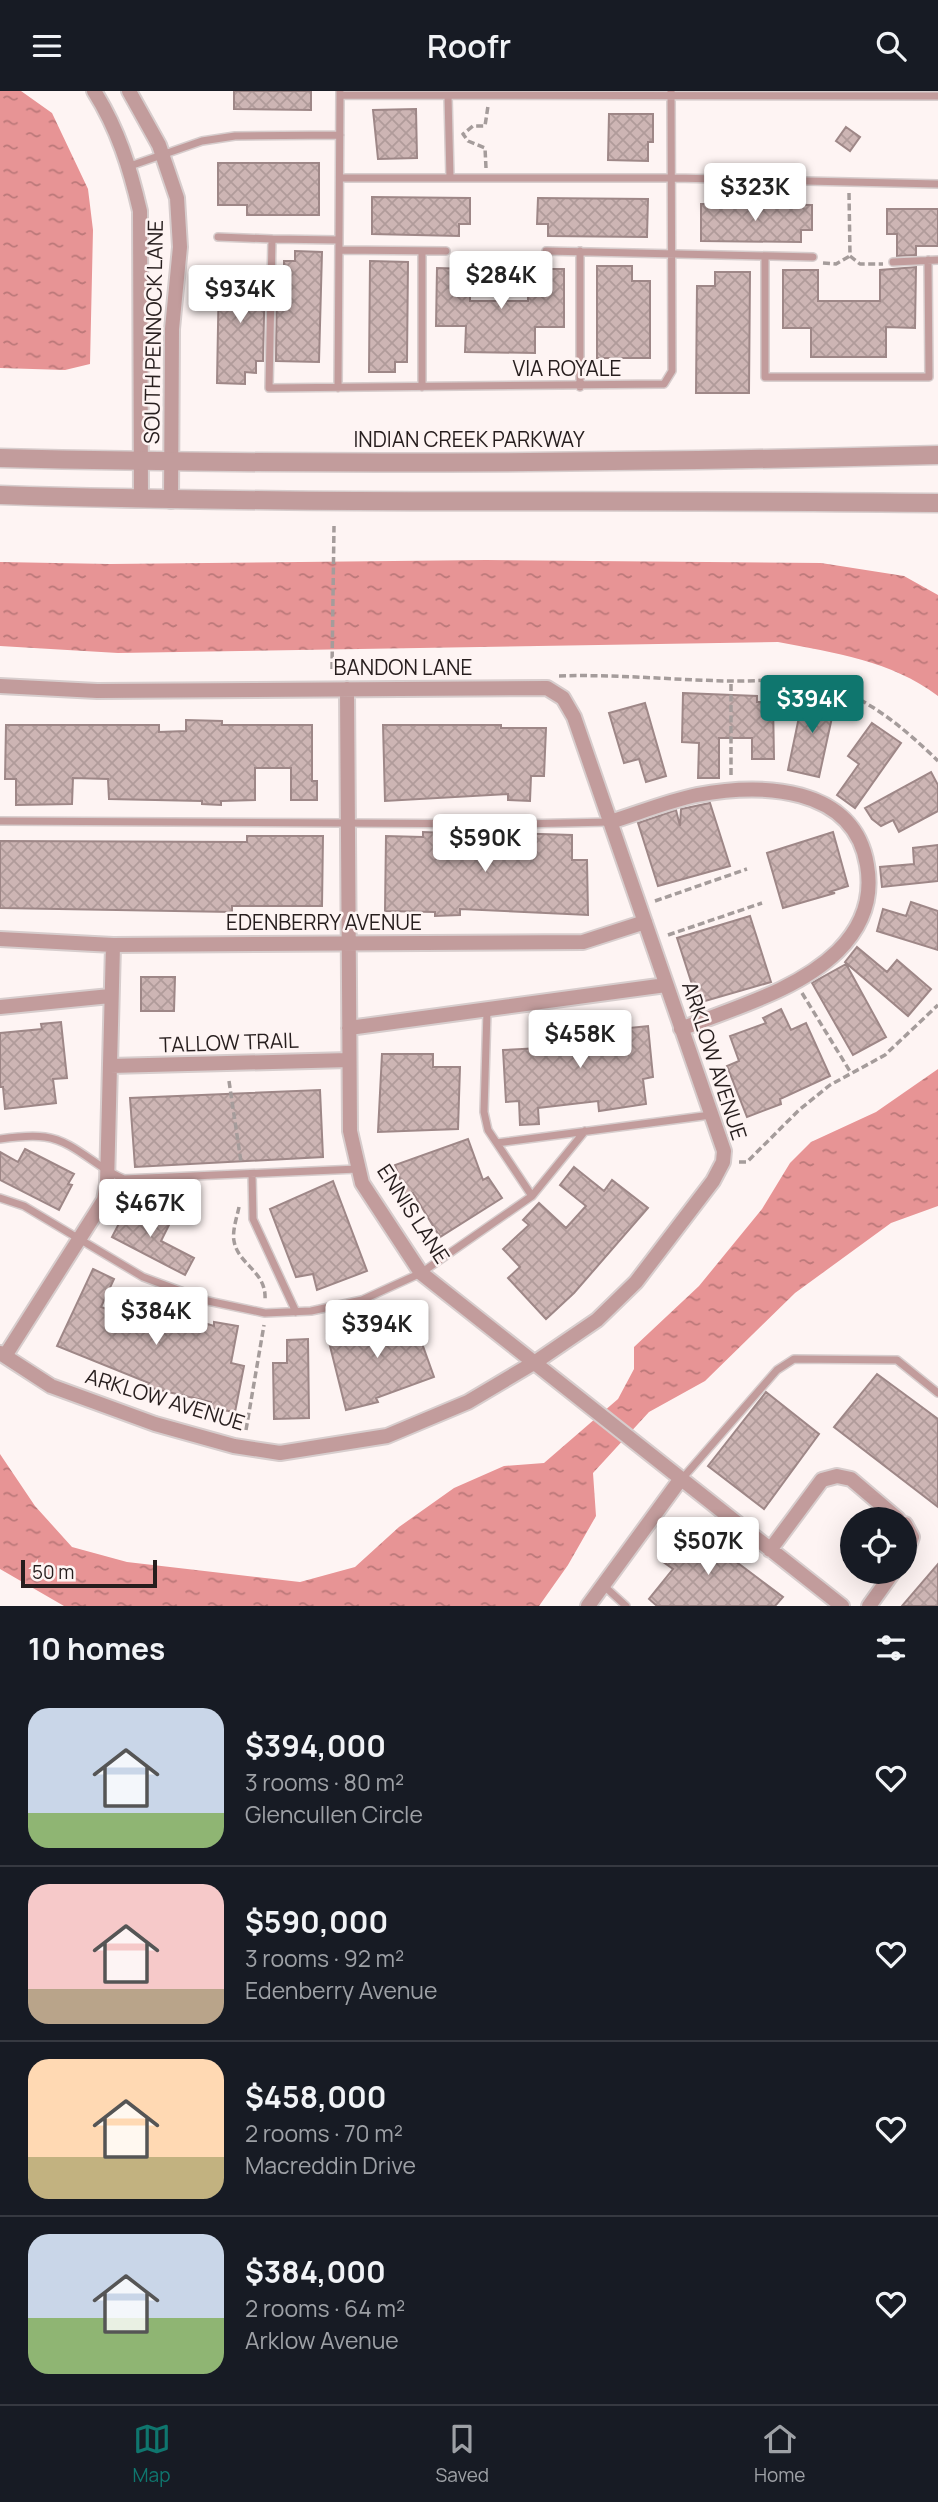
<!DOCTYPE html>
<html lang="en">
<head>
<meta charset="utf-8">
<style>
	body { margin:0; font-family:Manrope,sans-serif; background:#242831; color:#f1f3f6; height:100vh; display:flex; flex-direction:column; font-size:26px; white-space:nowrap }
	* { box-sizing:border-box; margin:0 }
	p { font-size:23px; color:#9ea1a6 }
	.icon { flex:none; width:38px; height:38px; fill:none; stroke:currentColor; stroke-width:2; stroke-linecap:round; stroke-linejoin:round }
	.map { position:relative; height:1515px; overflow:hidden }
	.sheet { display:flex; flex-direction:column; background:#171b24; flex:1 }
	.sheet>* { flex:none }
	.buttons { position:absolute; left:840px; top:1416px; display:grid; gap:14px }
	.buttons a { display:grid; place-items:center; width:77px; height:77px; border-radius:50%; background:#171b24; box-shadow:0 7px 28px #0002; font-size:35px }
	.scale { position:absolute; left:21px; bottom:18px; width:136px; box-sizing:border-box; padding-left:7px; border:4px solid #271e1e; border-top:0; font-size:19px; line-height:24px; white-space:nowrap; color:#271e1e; -webkit-text-stroke:5px #fef4f3; paint-order:stroke }
	.price { position:absolute; translate:-50% -60px; padding:0 16px; border-radius:7px; background:#fff; color:#222; font-size:23px; line-height:46px; filter:drop-shadow(0 2px 4px #0008) }
	.price::after { content:''; position:absolute; left:50%; top:42px; width:21px; height:16px; margin-left:-10px; background:inherit; clip-path:polygon(0 0,100% 0,50% 100%) }
	.price.on { background:#0f766e; color:#fff }
	ul { padding:0; list-style:none }
	li { display:flex; align-items:center; gap:21px; height:175px; padding:0 28px }
	li+li { border-top:2px solid #363941 }
	li span { display:grid; place-items:center; flex:none; width:196px; height:140px; border-radius:21px; color:#555 }
	li>.icon { margin-inline-start:auto }
	span .icon { width:84px; height:84px; fill:#fffc; stroke-width:1 }
	li b { font-size:30px }
	h2 { display:flex; justify-content:space-between; align-items:center; height:84px; padding:0 28px; font-size:30px }
	header { display:flex; justify-content:space-between; align-items:center; height:91px; padding:0 28px; background:#171b24; font-size:32px; font-weight:600 }
	.tabs { display:flex; justify-content:space-around; align-items:center; height:98px; border-top:2px solid #363941; background:#171b24; font-size:19px; color:#9ea1a6 }
	.tabs a { display:grid; justify-items:center; gap:4px }
	.tabs .on { color:#0f766e }
	.map>svg:first-child { display:block }
</style>
</head>
<body>
<header><svg class="icon" aria-label="menu" viewBox="0 0 24 24"><path d="M4 6h16M4 12h16M4 18h16"/></svg>Roofr<svg class="icon" aria-label="search" viewBox="0 0 24 24"><circle cx="10" cy="10" r="6"/><path d="M15 15l6 6"/></svg></header>
<div class="map">
<svg width="938" height="1515" viewBox="0 0 938 1515">
	<defs>
		<pattern id="water-ripples" width="26" height="14" patternUnits="userSpaceOnUse" patternTransform="scale(1.75)"><rect width="26" height="14" fill="#e79495"/><path d="M2 4q2-2 4 0t4 0M15 11q2-2 4 0t4 0" fill="none" stroke="#bb7879"/></pattern>
		<pattern id="building-cross-hatch" width="8" height="8" patternUnits="userSpaceOnUse" patternTransform="scale(1.75)"><rect width="8" height="8" fill="#cdb5b4"/><path d="M0 0l8 8M0 8l8-8" fill="none" stroke="#b09b9a"/></pattern>
	</defs>
	<rect width="100%" height="100%" fill="#fef4f3"/>
	<path fill="url(#water-ripples)" d="M0,0H21L52,22L88,98L93,139L90,273L65,279L0,277Z
		M486,469L821,472L904,485L938,504V605C890,569 835,562 778,551L118,562L0,555V471L110,473Z
		M938,978V1115L891,1132L795,1202L705,1290L649,1321L593,1382L596,1425L568,1474L539,1515H64L0,1478V1363L35,1415L72,1456L127,1471L300,1491L355,1476L399,1436L454,1397L504,1375L544,1372L618,1308L634,1278V1256L699,1195L762,1118L790,1072L811,1051L876,1021Z"/>
	<path fill="url(#building-cross-hatch)" stroke="#9e8787" stroke-width="2" d="M234,0H311V19L234,18Z
		M416,18L417,67L378,68L373,19Z
		M609,23H653V51H648V70L608,69Z
		M846,36L860,46L850,60L836,50Z
		M218,72H319V124H247V114H218Z
		M372,106L470,107V133H459V145L372,143Z
		M538,107L648,108L647,146L548,145V133H537Z
		M701,113L812,114V139H801V151L701,150Z
		M887,118H938V155H916V164L897,165V143H887Z
		M295,160L322,161L319,271L276,270L277,182H284V170H295Z
		M370,170L408,171L407,271H395V281H369Z
		M597,175H632V190H650V267H597Z
		M916,176L915,237L886,236V266H811V237H783V179H818V210H880V179Z
		M437,177L470,178V210H528V178H564V236H535V262L465,261L466,235H436Z
		M219,181L265,182L263,270H256V282L245,281V293L217,292Z
		M715,181H750L749,302H696L697,195H715Z
		M683,602L757,605V611H773L774,668H752V647H719V687H698L699,652L682,651Z
		M804,602L836,608L819,686L788,679Z
		M645,612L666,685L646,691L639,668L624,672L609,622Z
		M186,629L222,630V634H312V690H317V709H291V677H255V709L221,710V714L202,713V710L109,708L108,688L73,687L72,713L16,714V688H5L6,634H159V641L186,640Z
		M872,632L901,652L855,717L837,704L859,673L848,665Z
		M383,634H501V637H546L544,685H531L530,710L508,709V703L385,710Z
		M931,681L938,694V720L899,741L893,729L881,735L872,728L865,717Z
		M710,712L730,775L658,795L638,732L676,719L680,735L681,718Z
		M423,741L445,742V745L506,746V742L572,744V769H587L588,824L460,818V824L435,825V821L385,820L386,745L423,746Z
		M833,741L848,795L829,801L835,802L783,817L767,762Z
		M247,745H323L322,815H232V821L0,817V750L247,751Z
		M938,754V790L882,796L880,776L914,773L913,757Z
		M911,811L938,820V859L877,840L883,818L906,825Z
		M750,825L771,891L698,912L677,847Z
		M857,856L887,881L897,869L931,898L908,925L845,871Z
		M846,873L886,946L853,964L812,892Z
		M141,886H175L174,920H141Z
		M781,918L791,939L806,932L830,985L780,1008L781,1013L747,1026L727,975L739,970L730,945L766,932L763,927Z
		M61,931L67,987L53,988L56,1012L5,1018L3,996H0V942L42,938L41,933Z
		M591,932L592,937L609,935L610,939L648,935L653,986L643,988L646,1013L599,1020L598,1010L538,1017L539,1033L520,1034L519,1010L506,1011L503,959L541,957L539,944L574,939V934Z
		M382,963H433V976H460L458,1038L378,1041Z
		M320,999L323,1066L135,1076L130,1007Z
		M468,1048L483,1089L488,1086L502,1107L440,1146L413,1102L406,1105L395,1074Z
		M25,1058L74,1083L68,1093L72,1094L59,1119L0,1089V1061L18,1071Z
		M574,1076L604,1100L612,1089L648,1117L574,1202L546,1228L508,1187L520,1176L503,1158L529,1134L523,1129L539,1112L566,1137L586,1115L560,1094Z
		M333,1090L367,1180L317,1199L313,1183L296,1186L270,1118Z
		M129,1113L169,1134L161,1150L194,1167L185,1184L112,1146Z
		M93,1178L114,1188L101,1216L133,1228L142,1204L164,1213L161,1219L214,1235V1231L238,1235L231,1272L244,1275L235,1321L210,1317L211,1311L147,1296L149,1292L57,1255Z
		M390,1216L403,1250L419,1244L434,1286L376,1307L378,1311L346,1319L327,1243L374,1232L371,1223Z
		M308,1248L309,1327L274,1328L273,1272H287V1249Z
		M877,1283L938,1328V1416L834,1336Z
		M766,1301L819,1343L764,1418L708,1375Z
		M686,1433L783,1506L775,1515H657L649,1508L673,1478L659,1468Z
		M938,1473V1515H902Z"/>
	<g fill="none" stroke-linecap="round" stroke-linejoin="round">
		<defs>
			<path id="service" d="M340,4L938,5
				M448,5L450,87
				M130,75L202,50L235,45L340,44
				M340,87H674L938,93
				M218,146L272,148
				M339,149L272,148L269,297L664,293L672,280L671,0
				M339,159L446,160
				M422,160V296
				M546,160L813,166
				M580,160V296
				M765,165V286H929L928,169
				M893,171L938,169
				M338,297L340,1
				M0,730L519,733L610,731
				M487,920L484,1021L488,1039L532,1105
				M0,1048C14,1046 31,1044 45,1046C75,1050 97,1078 124,1088L358,1078
				M497,1052L711,1024
				M252,1083L253,1128L296,1221
				M0,1107L24,1115L143,1186L208,1210L265,1222L311,1220L362,1209L421,1182L532,1105L585,1040
				M681,1389L777,1279L794,1268L897,1269L938,1302
				M603,1494L626,1515"/>
			<path id="minor" d="M94,0C118,38 130,77 140,120L141,409
				M129,0L159,54L177,107L180,156L172,238L171,410
				M0,595L97,600L547,597L563,607L574,626L724,1060L723,1071L713,1090L636,1191L597,1229L537,1270L468,1311L387,1345L280,1362L234,1355L155,1333L51,1295L0,1262
				M347,598L350,1040L362,1092L421,1182L842,1515
				M610,731C639,722 668,710 697,704C760,692 854,694 867,774C873,808 862,836 838,860C797,900 733,917 681,938
				M0,848L113,854L583,851L645,831
				M0,916L110,905
				M349,937L666,894
				M110,975L349,969
				M5,1265L104,1109L107,1093L113,854
				M905,1433L912,1446L905,1466
				M770,1459L822,1389L837,1385L851,1388L898,1428
				M588,1515L680,1389
				M869,1515L894,1480"/>
			<path id="tertiary" d="M0,367C313,375 625,372 938,364
				M0,404C312,414 625,408 938,412"/>
		</defs>
		<use href="#service" stroke="#d7cdcd" stroke-width="10"/>
		<use href="#minor" stroke="#d7cdcd" stroke-width="18"/>
		<use href="#tertiary" stroke="#d7cdcd" stroke-width="21"/>
		<path stroke="#a59c9b" stroke-width="3.5" stroke-dasharray="7 3.5" stroke-linecap="butt" d="M486,77L485,57L468,50L463,43L473,35H485L488,15
			M849,102L850,165
			M850,165L860,173H883
			M823,172L836,173L850,165
			M332,578L334,435
			M559,585C616,583 673,589 729,590C762,591 798,584 830,595C873,611 905,638 938,670
			M731,684V590
			M655,810L747,778
			M668,844L762,812
			M802,902L851,982
			M229,990L241,1071
			M739,1071H747L799,1019L830,994L885,964L938,914
			M239,1116C237,1126 232,1140 234,1150C238,1174 267,1180 265,1209
			M246,1339L264,1234"/>
		<use href="#service" stroke="#c29c9c" stroke-width="7"/>
		<use href="#minor" stroke="#c29c9c" stroke-width="14"/>
		<use href="#tertiary" stroke="#c29c9c" stroke-width="18"/>
	</g>
	<g text-anchor="middle" stroke-width="5" stroke-linejoin="round" paint-order="stroke">
		<g font-size="21" fill="#271e1e" stroke="#fef4f3">
			<text transform="translate(154 241) rotate(-89)" y="7">SOUTH PENNOCK LANE</text>
			<text x="567" y="285">VIA ROYALE</text>
			<text x="469" y="356">INDIAN CREEK PARKWAY</text>
			<text x="403" y="584">BANDON LANE</text>
			<text x="324" y="839">EDENBERRY AVENUE</text>
			<text transform="translate(229 952) rotate(-2)" y="7">TALLOW TRAIL</text>
			<text transform="translate(714 970) rotate(72)" y="7">ARKLOW AVENUE</text>
			<text transform="translate(413 1123) rotate(57)" y="7">ENNIS LANE</text>
			<text transform="translate(165 1309) rotate(17)" y="7">ARKLOW AVENUE</text>
		</g>
	</g>
</svg>
<div class="buttons">
<a><svg class="icon" aria-label="locate" viewBox="0 0 24 24"><circle cx="12" cy="12" r="6"/><path d="M12 2v4M12 18v4M2 12h4M18 12h4"/></svg></a>
</div>
<div class="scale">50 m</div>
<b class="price" style="left:755px;top:132px">$323K</b>
<b class="price" style="left:501px;top:220px">$284K</b>
<b class="price" style="left:240px;top:234px">$934K</b>
<b class="price on" style="left:812px;top:644px">$394K</b>
<b class="price" style="left:485px;top:783px">$590K</b>
<b class="price" style="left:580px;top:979px">$458K</b>
<b class="price" style="left:150px;top:1148px">$467K</b>
<b class="price" style="left:156px;top:1256px">$384K</b>
<b class="price" style="left:377px;top:1269px">$394K</b>
<b class="price" style="left:708px;top:1486px">$507K</b>
</div>
<section class="sheet">
<h2>10 homes<svg class="icon" aria-label="filters" viewBox="0 0 24 24"><path d="M4 7h16M4 17h16"/><circle cx="9" cy="7" r="2"/><circle cx="15" cy="17" r="2"/></svg></h2>
<ul>
<li><span style="background:linear-gradient(#c9d6e8 75%,#8fb573 0)"><svg class="icon" aria-label="home" viewBox="0 0 24 24"><path d="M3 11l9-7 9 7M6 9v11h12V9"/></svg></span><div><b>$394,000</b><p>3 rooms · 80 m²</p><p>Glencullen Circle</p></div><svg class="icon" aria-label="heart" viewBox="0 0 24 24"><path d="M12 20l-8-8c-3-5 5-10 8-4 3-6 11-1 8 4z"/></svg></li>
<li><span style="background:linear-gradient(#f6c9c9 75%,#b9a48a 0)"><svg class="icon" aria-label="home" viewBox="0 0 24 24"><path d="M3 11l9-7 9 7M6 9v11h12V9"/></svg></span><div><b>$590,000</b><p>3 rooms · 92 m²</p><p>Edenberry Avenue</p></div><svg class="icon" aria-label="heart" viewBox="0 0 24 24"><path d="M12 20l-8-8c-3-5 5-10 8-4 3-6 11-1 8 4z"/></svg></li>
<li><span style="background:linear-gradient(#ffd9b3 70%,#c2b280 0)"><svg class="icon" aria-label="home" viewBox="0 0 24 24"><path d="M3 11l9-7 9 7M6 9v11h12V9"/></svg></span><div><b>$458,000</b><p>2 rooms · 70 m²</p><p>Macreddin Drive</p></div><svg class="icon" aria-label="heart" viewBox="0 0 24 24"><path d="M12 20l-8-8c-3-5 5-10 8-4 3-6 11-1 8 4z"/></svg></li>
<li><span style="background:linear-gradient(#c9d6e8 60%,#8fb573 0)"><svg class="icon" aria-label="home" viewBox="0 0 24 24"><path d="M3 11l9-7 9 7M6 9v11h12V9"/></svg></span><div><b>$384,000</b><p>2 rooms · 64 m²</p><p>Arklow Avenue</p></div><svg class="icon" aria-label="heart" viewBox="0 0 24 24"><path d="M12 20l-8-8c-3-5 5-10 8-4 3-6 11-1 8 4z"/></svg></li>
</ul>
</section>
<nav class="tabs">
<a class="on"><svg class="icon" aria-label="map" viewBox="0 0 24 24"><path d="M3 6l6-2 6 2 6-2v14l-6 2-6-2-6 2zM9 4v14M15 6v14"/></svg>Map</a>
<a><svg class="icon" aria-label="saved" viewBox="0 0 24 24"><path d="M7 4h10v16l-5-4-5 4z"/></svg>Saved</a>
<a><svg class="icon" aria-label="home" viewBox="0 0 24 24"><path d="M3 11l9-7 9 7M6 9v11h12V9"/></svg>Home</a>
</nav>
</body>
</html>
